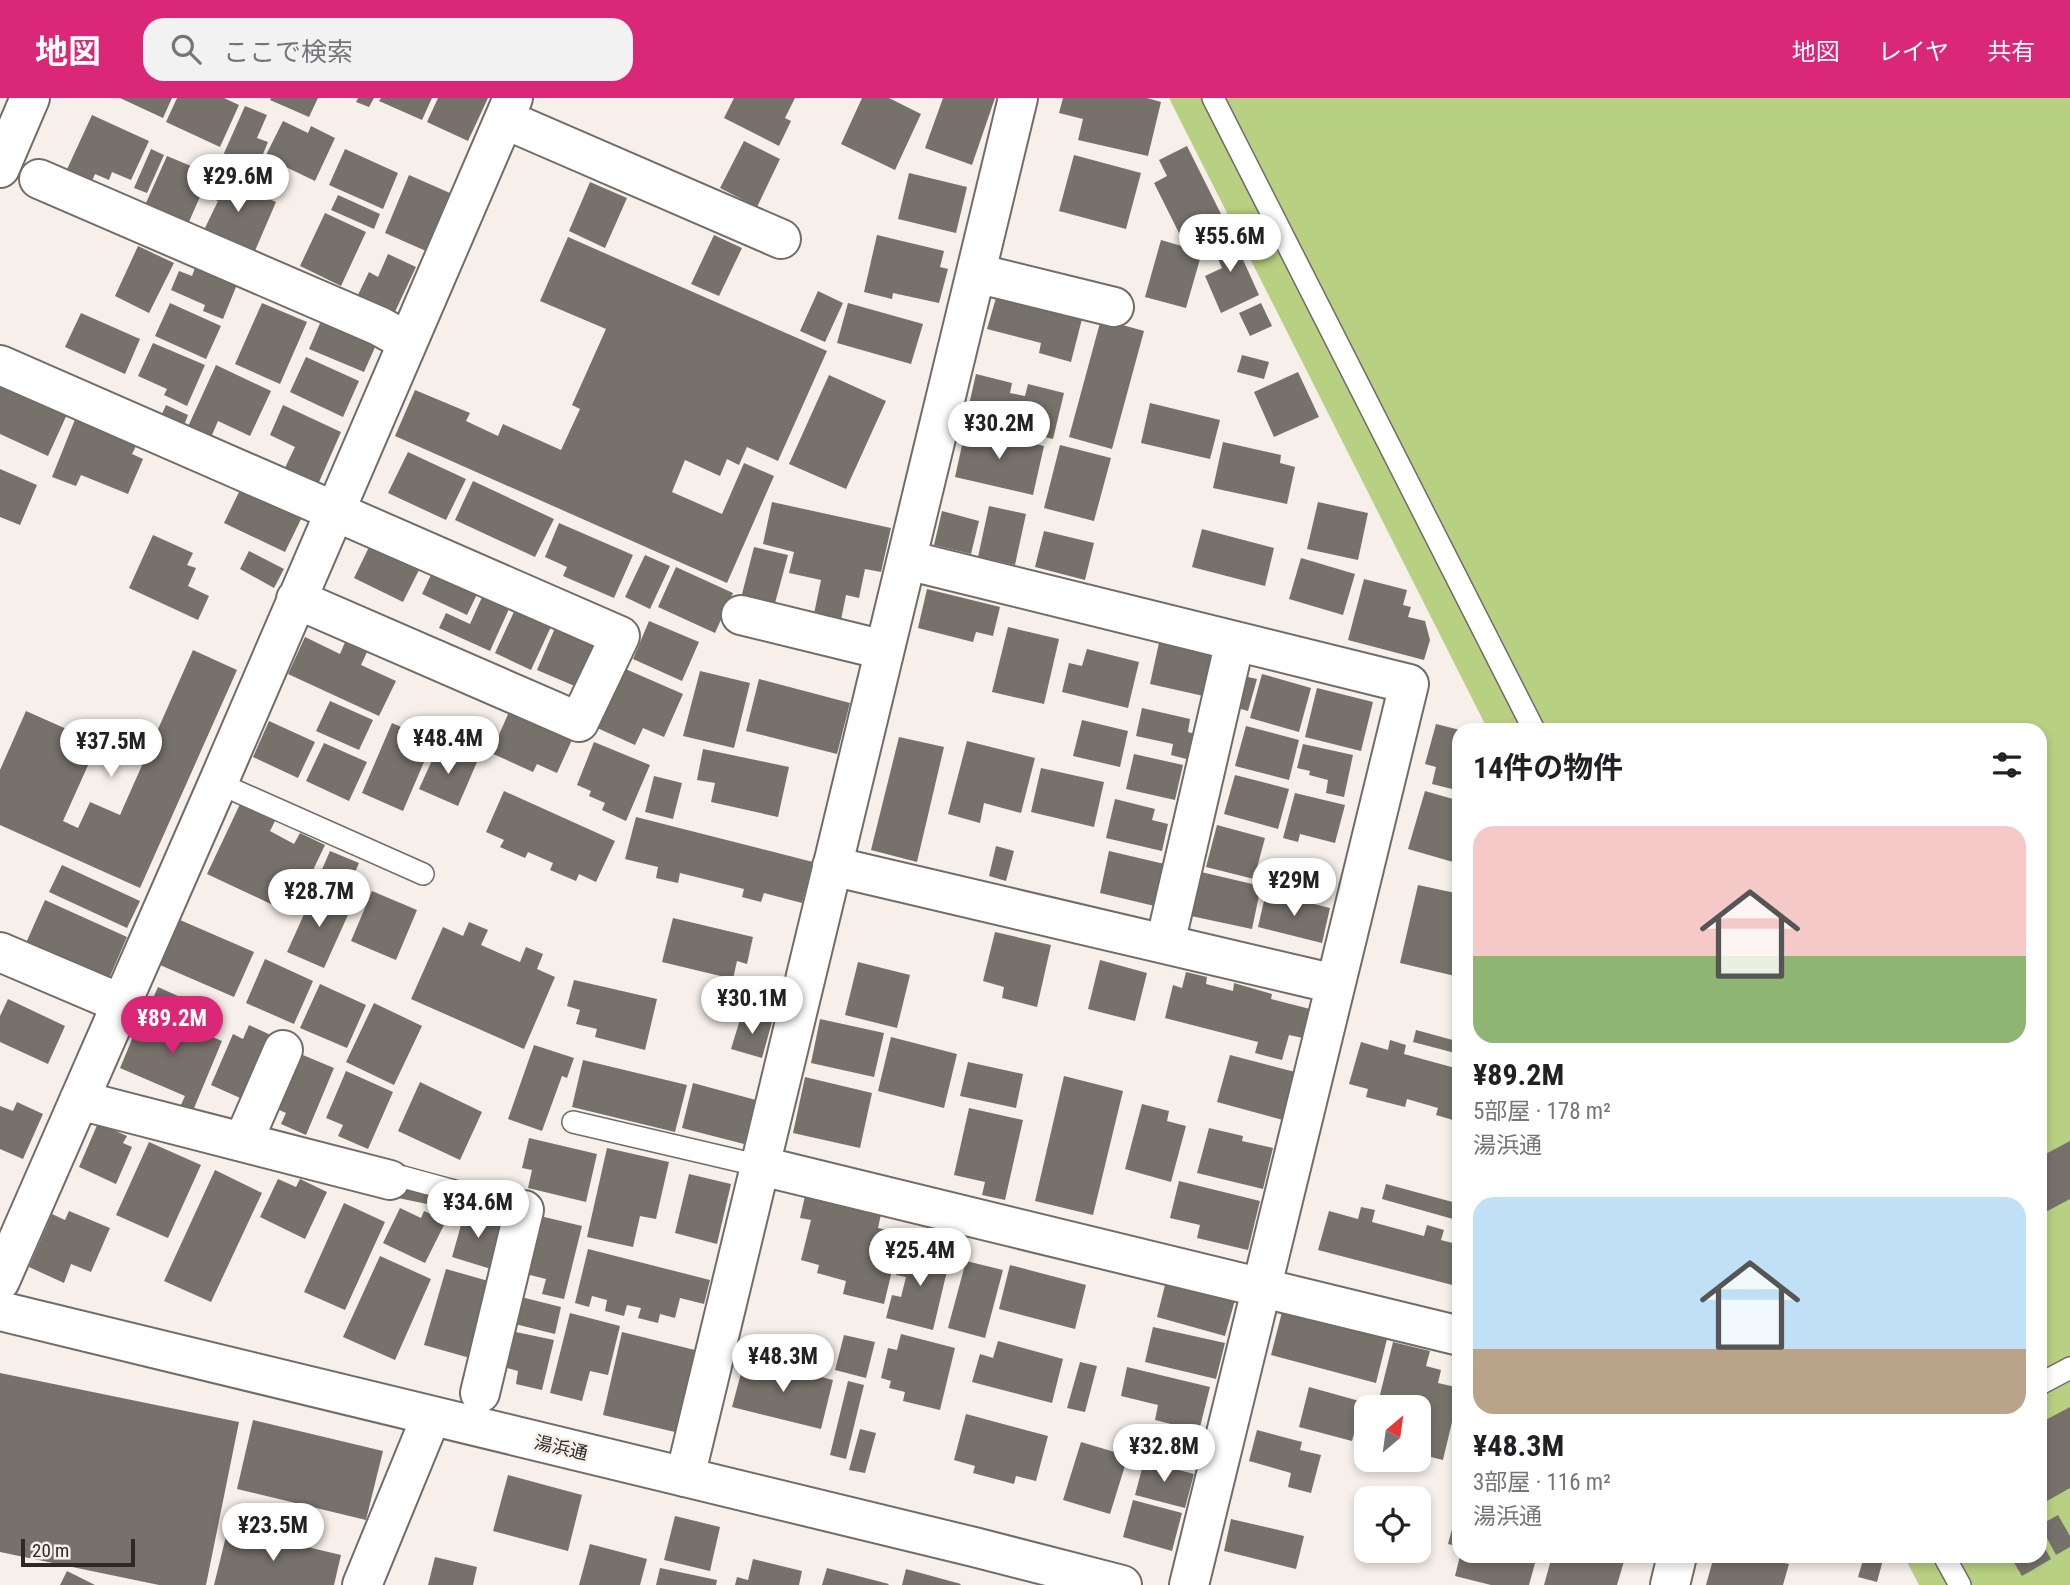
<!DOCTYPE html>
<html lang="ja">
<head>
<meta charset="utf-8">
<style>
	body { margin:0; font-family:"Roboto Condensed","Noto Sans JP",sans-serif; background:#f2f2f2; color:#202124; height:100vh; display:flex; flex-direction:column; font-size:26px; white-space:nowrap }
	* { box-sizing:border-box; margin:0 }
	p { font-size:23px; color:#757577 }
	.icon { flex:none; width:38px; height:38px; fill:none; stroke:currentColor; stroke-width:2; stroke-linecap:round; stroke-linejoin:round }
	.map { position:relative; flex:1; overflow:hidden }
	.drawer { position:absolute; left:1452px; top:625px; width:595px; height:840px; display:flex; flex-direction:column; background:#fff; border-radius:21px; box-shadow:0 4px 10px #0003 }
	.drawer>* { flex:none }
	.needle { width:46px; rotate:29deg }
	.buttons { position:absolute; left:1354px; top:1297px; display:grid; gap:14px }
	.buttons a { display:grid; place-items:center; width:77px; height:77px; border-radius:14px; background:#fff; box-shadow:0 4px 10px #0003; font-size:35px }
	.scale { position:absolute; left:21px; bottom:18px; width:114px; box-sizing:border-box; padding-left:7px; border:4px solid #2c2927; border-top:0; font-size:19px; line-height:24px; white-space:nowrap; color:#2c2927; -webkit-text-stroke:5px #f6efea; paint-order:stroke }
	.price { position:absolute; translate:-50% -60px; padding:0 16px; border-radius:24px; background:#fff; color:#222; font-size:23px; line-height:46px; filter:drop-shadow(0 2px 4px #0008) }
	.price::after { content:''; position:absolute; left:50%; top:42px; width:21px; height:16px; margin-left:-10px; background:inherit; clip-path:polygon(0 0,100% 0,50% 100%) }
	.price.on { background:#db2777; color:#fff }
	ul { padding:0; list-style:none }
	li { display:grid; align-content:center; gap:14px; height:371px; padding:0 21px }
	li span { display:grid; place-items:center; height:217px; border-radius:21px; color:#555 }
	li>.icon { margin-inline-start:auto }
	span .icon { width:126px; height:126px; fill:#fffc; stroke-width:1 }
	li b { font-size:30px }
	h2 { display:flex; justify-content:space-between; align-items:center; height:84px; padding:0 21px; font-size:30px }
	header { display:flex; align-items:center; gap:42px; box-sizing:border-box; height:98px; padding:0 35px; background:#db2777; color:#fff }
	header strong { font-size:33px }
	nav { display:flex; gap:38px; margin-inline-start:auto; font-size:24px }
	.search { width:490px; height:63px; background:#f2f2f2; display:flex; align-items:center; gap:18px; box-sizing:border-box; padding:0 24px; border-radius:21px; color:#757577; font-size:26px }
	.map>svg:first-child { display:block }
</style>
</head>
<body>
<header>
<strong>地図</strong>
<div class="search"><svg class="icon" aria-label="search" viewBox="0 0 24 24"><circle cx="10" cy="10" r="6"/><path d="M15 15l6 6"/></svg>ここで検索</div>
<nav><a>地図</a><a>レイヤ</a><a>共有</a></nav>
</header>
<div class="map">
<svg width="2070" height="1487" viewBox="0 0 2070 1487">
	<rect width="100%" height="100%" fill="#f6efea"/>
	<path fill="#b8d081" d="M1169,0H2070V1487H1919L1904,1458H2040V632H1488Z"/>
	<path fill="#77716c" d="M120,0H172L163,20Z
		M177,0H224L239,7L220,49L166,24Z
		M271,0H318L309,19L270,2Z
		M358,0H374L369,9L356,4Z
		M381,0H432L422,22L379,3Z
		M438,0H488L468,43L427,24Z
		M734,0H795L785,20L791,23L779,48L724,20Z
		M862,0H889L921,16L895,72L841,46Z
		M943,0H995L972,67L925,50Z
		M1063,0H1147L1161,4L1148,58L1078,42L1083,21L1059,15Z
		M245,8L267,17L257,40L268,44L258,68L263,70L255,88L217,71Z
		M92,17L149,43L131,82L112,74L109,82L95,76L88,92L63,80Z
		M283,23L308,35L311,28L335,40L315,83L265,59Z
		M744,43L780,61L757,109L720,90Z
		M1187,48L1221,116L1180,137L1154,85L1167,78L1159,62Z
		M151,51L164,57L147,95L134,90Z
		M345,51L398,75L383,111L329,87Z
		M1074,57L1141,75L1126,131L1059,113Z
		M167,58L210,76L188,126L145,107Z
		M909,75L967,89L956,135L898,121Z
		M216,77L276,104L254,155L204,132L218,103L206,98Z
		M409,77L450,95L426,153L385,135Z
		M590,84L627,100L605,150L569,133Z
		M338,97L380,116L374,131L331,112Z
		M325,115L366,134L341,188L300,168Z
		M1229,131L1259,197L1221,215L1205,178L1222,170L1209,140Z
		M714,137L742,150L719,198L691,186Z
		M877,137L944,153L940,169L948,171L939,205L893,195L892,201L864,194Z
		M568,139L827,253L778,363L747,349L739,367L727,361L720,378L685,362L672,394L722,416L744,365L774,378L727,485L395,338L415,292L470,315L466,323L498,338L503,326L561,352L580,311L572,307L606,231L540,203Z
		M1161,142L1202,154L1186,210L1145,199Z
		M138,148L174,165L149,215L115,198Z
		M388,156L416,169L393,218L356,201L369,174L378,179Z
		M196,167L238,184L223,221L203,213L205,207L171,192L179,173L192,178Z
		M818,193L843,205L825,244L800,233Z
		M998,193L1083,217L1071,264L1039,255L1041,245L987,231Z
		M170,205L221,228L206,261L155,238Z
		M262,205L307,224L280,286L235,266Z
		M848,205L923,226L911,266L837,245Z
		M1261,205L1272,228L1250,238L1239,215Z
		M81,215L140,241L125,276L65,249Z
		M324,216L380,238L364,274L309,251Z
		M1101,221L1144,233L1112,351L1069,339Z
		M153,245L205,267L187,308L164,297L167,291L138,278Z
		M1242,257L1269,264L1264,281L1237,274Z
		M306,259L359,283L343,319L290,294Z
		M216,267L271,293L250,338L218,323L209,344L186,333Z
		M1298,274L1319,319L1274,339L1254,294Z
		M976,276L1012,285L1010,295L1025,298L1028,286L1064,295L1053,341L966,320Z
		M829,277L886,303L846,391L789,366Z
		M0,281L69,312L48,358L0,336Z
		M1150,305L1220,322L1210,361L1141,345Z
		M166,307L188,317L181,335L158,325Z
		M283,307L341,334L316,391L282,376L295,349L270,337Z
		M76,319L138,344L132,356L143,361L128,396L81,377L76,388L52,379Z
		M966,329L1044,348L1033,397L955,379Z
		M1223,344L1281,357L1280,365L1295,369L1287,406L1213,390Z
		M1060,347L1111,360L1094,423L1044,410Z
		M408,354L466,381L446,422L388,395Z
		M0,371L37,387L20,427L0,419Z
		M473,383L554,421L535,459L455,422Z
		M242,388L303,417L285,454L224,425Z
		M772,404L891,430L881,474L865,471L859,500L846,497L841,522L814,516L821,482L789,475L794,454L763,446Z
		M1318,404L1368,415L1358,462L1307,451Z
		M989,408L1026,416L1015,467L978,459Z
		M942,413L979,423L971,456L934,447Z
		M559,425L633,457L614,500L563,478L567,469L545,459Z
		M1202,431L1274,450L1265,488L1192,469Z
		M1044,433L1094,445L1085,482L1035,469Z
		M153,437L193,455L187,467L196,470L188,488L209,498L198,522L129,490Z
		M372,443L424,462L403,504L354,480Z
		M754,449L788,457L774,509L741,500Z
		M249,453L284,471L274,490L240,471Z
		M645,457L670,468L650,511L625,499Z
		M1301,460L1355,476L1343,517L1289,501Z
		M436,466L481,488L467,517L422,496Z
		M676,469L733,495L715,535L658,509Z
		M1364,481L1407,492L1403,507L1411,509L1408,519L1425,523L1430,542L1424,562L1348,542Z
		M487,488L514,500L490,553L439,530L446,515L470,526Z
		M927,491L1000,509L993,538L976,534L973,544L918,530Z
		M519,503L555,520L531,572L495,555Z
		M649,523L699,544L682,583L633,561Z
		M1008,529L1059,541L1044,606L992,594Z
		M555,530L595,548L577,589L537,572Z
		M305,539L340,556L346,542L368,552L361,567L396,583L379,618L288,576Z
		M1160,540L1217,553L1208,599L1150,586Z
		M1087,551L1139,564L1128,610L1062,594L1069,565L1082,568Z
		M193,552L237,572L140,790L0,727V672L26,613L98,645L63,723L78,730L90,704L120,717Z
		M621,569L683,596L664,639L643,630L635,647L595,629Z
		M700,573L750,585L734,650L683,638Z
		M1262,576L1311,590L1299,634L1250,620Z
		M1239,577L1257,581L1248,613L1231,608Z
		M759,581L850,605L837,656L746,633Z
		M1317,590L1373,604L1361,653L1305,639Z
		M330,603L373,622L359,652L316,633Z
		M512,607L575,635L557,675L537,666L533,674L491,655Z
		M1142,610L1190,621L1188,634L1196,636L1190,662L1171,657L1173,646L1136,638Z
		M1082,622L1128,633L1120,669L1073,658Z
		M269,623L315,644L298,680L253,659Z
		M392,625L433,643L403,713L362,695Z
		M1436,626L1460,632V693L1432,686L1436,669L1425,666Z
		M1246,628L1299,642L1289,682L1235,668Z
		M899,639L944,649L917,764L871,752Z
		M967,643L1035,660L1021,715L984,705L980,725L948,716Z
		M594,644L650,667L626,723L602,712L605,705L589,698L591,693L577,687Z
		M324,645L367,664L349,703L306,683Z
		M1303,646L1353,657L1344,699L1326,695L1328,682L1309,677L1310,673L1297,670Z
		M439,647L477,664L458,708L419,691Z
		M703,651L789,669L778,719L711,704L715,685L697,682Z
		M1134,656L1183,667L1175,702L1126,691Z
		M1041,670L1104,684L1094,729L1031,714Z
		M1235,677L1289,691L1278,731L1224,716Z
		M654,678L682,685L673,721L645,714Z
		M504,693L615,743L596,784L579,776L576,783L550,772L553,765L528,754L525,760L500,749L504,742L486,734Z
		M1425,693L1460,703V766L1408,751Z
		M1295,695L1345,707L1335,745L1300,736L1298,744L1283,740Z
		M1115,701L1155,711L1152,722L1168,726L1162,753L1106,740Z
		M241,704L276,721L270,733L294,746L300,735L325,747L292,816L207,776Z
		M636,719L813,764L802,805L764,795L761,804L742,799L744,791L680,775L678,785L656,780L658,769L625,761Z
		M1217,727L1265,740L1254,781L1206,769Z
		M996,748L1014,753L1006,783L989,778Z
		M330,753L359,765L346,795L317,783Z
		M1109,753L1173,768L1163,810L1100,795Z
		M62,767L140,803L127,830L49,794Z
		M1201,774L1261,788L1252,831L1191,818Z
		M1418,787L1460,796V859L1455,878L1400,865Z
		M315,792L352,808L324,870L287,854Z
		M372,793L417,812L396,862L351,843Z
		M1266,794L1330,810L1322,845L1258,829Z
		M45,802L127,839L108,883L26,845Z
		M673,820L753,839L747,866L737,863L733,881L662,864Z
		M180,822L254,854L234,899L160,867Z
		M469,824L488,832L481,847L520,864L526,849L543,856L537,871L555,879L524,951L411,901L443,829L463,838Z
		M995,834L1051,847L1037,909L1002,900L1004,889L983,883Z
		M265,861L313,883L294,926L246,905Z
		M1100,862L1147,875L1135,923L1088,911Z
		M858,864L910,877L897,930L845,917Z
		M1186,874L1207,879L1206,886L1233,893L1234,885L1272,896L1271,901L1310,911L1303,940L1289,937L1282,962L1255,955L1258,944L1165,920L1173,887L1182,890Z
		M574,882L657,901L645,952L595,939L597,931L576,926L580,912L567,908Z
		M320,886L366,907L347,950L300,930Z
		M158,889L189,903L182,919L151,905Z
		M8,901L65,928L48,966L0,944V918Z
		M374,905L422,928L394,987L346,964Z
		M145,910L222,943L192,1015L180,1009L185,998L120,970Z
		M742,915L772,924L762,960L731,951Z
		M820,921L884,935L874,979L811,965Z
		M249,927L275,939L247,1003L211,987L233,936L243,941Z
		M1416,932L1460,944L1459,956L1413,944Z
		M891,939L957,956L944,1010L878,993Z
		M1390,942L1406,947L1404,956L1455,970L1457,961L1460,962V1024L1436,1017L1438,1010L1407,1001L1405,1009L1366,999L1368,991L1349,986L1361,944L1388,952Z
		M534,947L574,960L567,980L562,978L542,1033L508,1021Z
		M298,955L334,970L306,1037L281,1026L286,1015L275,1010Z
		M1230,957L1295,974L1283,1022L1217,1004Z
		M583,962L687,987L675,1034L572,1009Z
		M968,964L1023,976L1016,1010L960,998Z
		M346,973L393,994L368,1051L338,1038L343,1027L326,1020Z
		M1064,978L1123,993L1093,1117L1035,1103Z
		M805,979L872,995L860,1050L793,1035Z
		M420,984L482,1014L460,1062L398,1033Z
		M693,985L756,1002L744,1046L682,1030Z
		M17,1004L43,1016L23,1061L0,1051V1008L13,1013Z
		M1142,1006L1169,1013L1167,1023L1186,1028L1171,1084L1125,1071Z
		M969,1010L1023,1022L1005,1102L982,1097L985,1084L954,1077Z
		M98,1025L127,1038L123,1045L132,1049L116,1086L79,1069Z
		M1209,1030L1243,1038L1242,1043L1273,1050L1263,1091L1197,1075Z
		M529,1040L597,1056L586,1104L528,1090L532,1072L522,1070Z
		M2070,1043V1101L2040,1117V1059Z
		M149,1044L201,1067L168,1140L116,1117Z
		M607,1050L669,1064L656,1121L640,1118L633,1149L587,1139Z
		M215,1072L262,1095L211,1204L164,1183Z
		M689,1076L731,1086L717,1146L675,1135Z
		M278,1081L296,1089L300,1081L327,1094L305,1141L260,1119Z
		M1179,1083L1260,1103L1248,1152L1197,1140L1200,1127L1170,1120Z
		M401,1086L459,1099L456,1112L398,1100Z
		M1386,1086L1460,1106V1123L1382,1101Z
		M805,1098L881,1116L878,1130L901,1135L884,1206L843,1196L846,1183L817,1175L819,1167L801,1162L811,1122L800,1120Z
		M344,1105L385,1124L345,1212L304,1194Z
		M1361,1109L1375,1112L1372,1124L1424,1138L1427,1127L1444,1132L1441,1142L1460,1147V1189L1318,1152L1329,1113L1358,1121Z
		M400,1110L421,1120L424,1113L446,1123L425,1165L383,1145Z
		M69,1113L110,1130L91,1174L71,1166L64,1185L29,1169L52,1116L65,1122Z
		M465,1113L504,1124L491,1171L452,1159Z
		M540,1118L582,1128L564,1201L542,1196L546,1181L526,1176Z
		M924,1149L951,1156L933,1232L886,1220L892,1197L901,1199L906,1179L896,1177L902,1153L921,1158Z
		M588,1151L710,1182L704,1206L680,1200L675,1220L660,1216L658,1225L638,1220L641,1210L627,1207L624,1218L605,1213L607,1202L592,1198L589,1209L575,1205Z
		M380,1158L431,1181L395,1262L343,1239Z
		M966,1163L1003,1172L985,1240L948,1230Z
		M1010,1167L1086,1187L1075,1231L999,1211Z
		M446,1171L492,1184L470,1260L424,1247Z
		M1166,1183L1235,1202L1225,1238L1157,1219Z
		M517,1198L561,1209L555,1236L511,1225Z
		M1282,1214L1387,1241L1376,1285L1271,1257Z
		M570,1215L620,1228L608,1277L590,1273L582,1303L550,1295Z
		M1153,1229L1225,1245L1216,1281L1145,1264Z
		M511,1233L554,1242L542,1292L516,1286L518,1273L503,1269Z
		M622,1234L695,1252L675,1334L603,1317Z
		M901,1236L955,1250L940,1312L903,1303L905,1294L889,1290L891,1283L881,1280L888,1250L897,1252Z
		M844,1237L875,1244L866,1280L835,1272Z
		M998,1243L1063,1261L1052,1305L972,1284L980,1256L993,1260Z
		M1393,1244L1430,1253L1426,1268L1441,1272L1438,1285L1460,1290L1443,1362L1419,1356V1309H1377Z
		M745,1260L833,1282L821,1331L732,1309Z
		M1080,1264L1097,1268L1085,1314L1067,1310Z
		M1127,1269L1210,1289L1199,1333L1155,1322L1158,1307L1121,1298Z
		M0,1275L239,1324L206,1487H159L0,1454Z
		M848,1283L864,1287L846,1361L830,1357Z
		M1309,1289L1363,1304L1352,1343L1299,1329Z
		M2070,1309V1390L2040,1407V1325Z
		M966,1316L1048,1338L1036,1383L1016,1378L1014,1386L973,1375L975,1368L954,1362Z
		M253,1322L383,1353L366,1422L237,1391Z
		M860,1331L876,1335L865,1375L849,1372Z
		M1257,1332L1302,1344L1300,1352L1321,1357L1311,1395L1288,1389L1291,1375L1249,1363Z
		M1081,1344L1128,1358L1110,1416L1063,1402Z
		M1144,1363L1194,1376L1185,1410L1135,1397Z
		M508,1377L582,1397L568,1453L493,1433Z
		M1133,1402L1182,1415L1172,1453L1123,1439Z
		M1457,1413L1460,1414V1449L1448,1446Z
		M2058,1417L2070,1438V1449L2056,1457L2040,1427Z
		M675,1418L720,1429L710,1473L664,1462Z
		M1231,1421L1304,1438L1296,1471L1224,1453Z
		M228,1430L341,1457L334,1487H214Z
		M2040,1442L2051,1461L2022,1478L2010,1458H2040Z
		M590,1446L647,1461L640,1487H579Z
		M1460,1458H1537L1529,1487H1491L1455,1478Z
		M1552,1458H1617L1625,1460L1617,1487H1544Z
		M1714,1458H1757L1789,1466L1783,1487H1706Z
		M1851,1458H1884L1877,1484L1858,1479L1863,1462Z
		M435,1459L477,1469L473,1487H428Z
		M753,1461L802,1473L799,1487H735L737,1479L748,1482Z
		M660,1470L717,1482L716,1487H656Z
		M827,1470L889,1486L888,1487H822Z
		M906,1471L961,1486L960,1487H902Z
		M67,1473L95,1487H60Z"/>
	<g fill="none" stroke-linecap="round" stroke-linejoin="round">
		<defs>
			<path id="lane" d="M1213,0L1534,632
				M218,685L423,776
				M573,1024L761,1068
				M390,1082L403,1079L524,1112
				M2040,1286L2070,1270
				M1944,1458L1960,1487"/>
			<path id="street" d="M504,21L781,141
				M39,81L379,228L408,244
				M976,175L1114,209
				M0,267L620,538L579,624L296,501
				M907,462L1409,586L1189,1487
				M741,517L884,552
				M832,768L1335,886
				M1165,846L1235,543
				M0,854L122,906
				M79,1002L390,1082
				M243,1044L283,952
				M761,1068L1460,1238
				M0,1183L218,685L513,0
				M480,1295L524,1112
				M685,1379L1018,0
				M362,1487L431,1319
				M1670,1487L1677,1458"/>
			<path id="secondary" d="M0,70L30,0
				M0,1213L974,1449L1122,1487"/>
		</defs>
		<use href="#lane" stroke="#726b67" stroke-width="24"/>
		<use href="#street" stroke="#726b67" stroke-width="42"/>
		<use href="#secondary" stroke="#726b67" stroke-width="42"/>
		<use href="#lane" stroke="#fff" stroke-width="21"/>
		<use href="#street" stroke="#fff" stroke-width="38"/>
		<use href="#secondary" stroke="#fff" stroke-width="38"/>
	</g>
	<g text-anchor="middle" stroke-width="5" stroke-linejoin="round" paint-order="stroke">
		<g font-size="18" fill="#2c2927" stroke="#f6efea">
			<text transform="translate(561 1350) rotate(13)" y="6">湯浜通</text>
		</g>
	</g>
</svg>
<div class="buttons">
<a><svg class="needle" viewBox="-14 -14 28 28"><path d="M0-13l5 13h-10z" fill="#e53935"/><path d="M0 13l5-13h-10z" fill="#757577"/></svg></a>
<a><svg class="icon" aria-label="locate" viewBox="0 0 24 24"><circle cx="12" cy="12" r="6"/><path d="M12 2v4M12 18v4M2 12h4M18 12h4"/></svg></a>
</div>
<div class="scale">20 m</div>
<b class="price" style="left:238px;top:116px">¥29.6M</b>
<b class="price" style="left:1230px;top:176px">¥55.6M</b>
<b class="price" style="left:999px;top:363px">¥30.2M</b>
<b class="price" style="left:448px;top:678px">¥48.4M</b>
<b class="price" style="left:111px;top:681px">¥37.5M</b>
<b class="price" style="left:1294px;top:820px">¥29M</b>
<b class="price" style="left:319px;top:831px">¥28.7M</b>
<b class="price" style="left:752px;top:938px">¥30.1M</b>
<b class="price on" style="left:172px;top:958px">¥89.2M</b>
<b class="price" style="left:478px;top:1142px">¥34.6M</b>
<b class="price" style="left:920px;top:1190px">¥25.4M</b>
<b class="price" style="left:783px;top:1296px">¥48.3M</b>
<b class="price" style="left:1164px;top:1386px">¥32.8M</b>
<b class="price" style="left:273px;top:1465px">¥23.5M</b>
<section class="drawer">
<h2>14件の物件<svg class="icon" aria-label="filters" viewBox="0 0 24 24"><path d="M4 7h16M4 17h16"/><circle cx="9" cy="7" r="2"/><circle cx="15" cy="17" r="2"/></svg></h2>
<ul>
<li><span style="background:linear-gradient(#f6c9c9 60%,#8fb573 0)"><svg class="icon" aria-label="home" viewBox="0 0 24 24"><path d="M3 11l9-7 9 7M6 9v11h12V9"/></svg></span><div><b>¥89.2M</b><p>5部屋 · 178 m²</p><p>湯浜通</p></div></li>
<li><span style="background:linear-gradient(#bfe0f5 70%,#b9a48a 0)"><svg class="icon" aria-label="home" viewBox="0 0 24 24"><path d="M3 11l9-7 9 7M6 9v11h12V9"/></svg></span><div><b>¥48.3M</b><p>3部屋 · 116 m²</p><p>湯浜通</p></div></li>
</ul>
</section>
</div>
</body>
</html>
